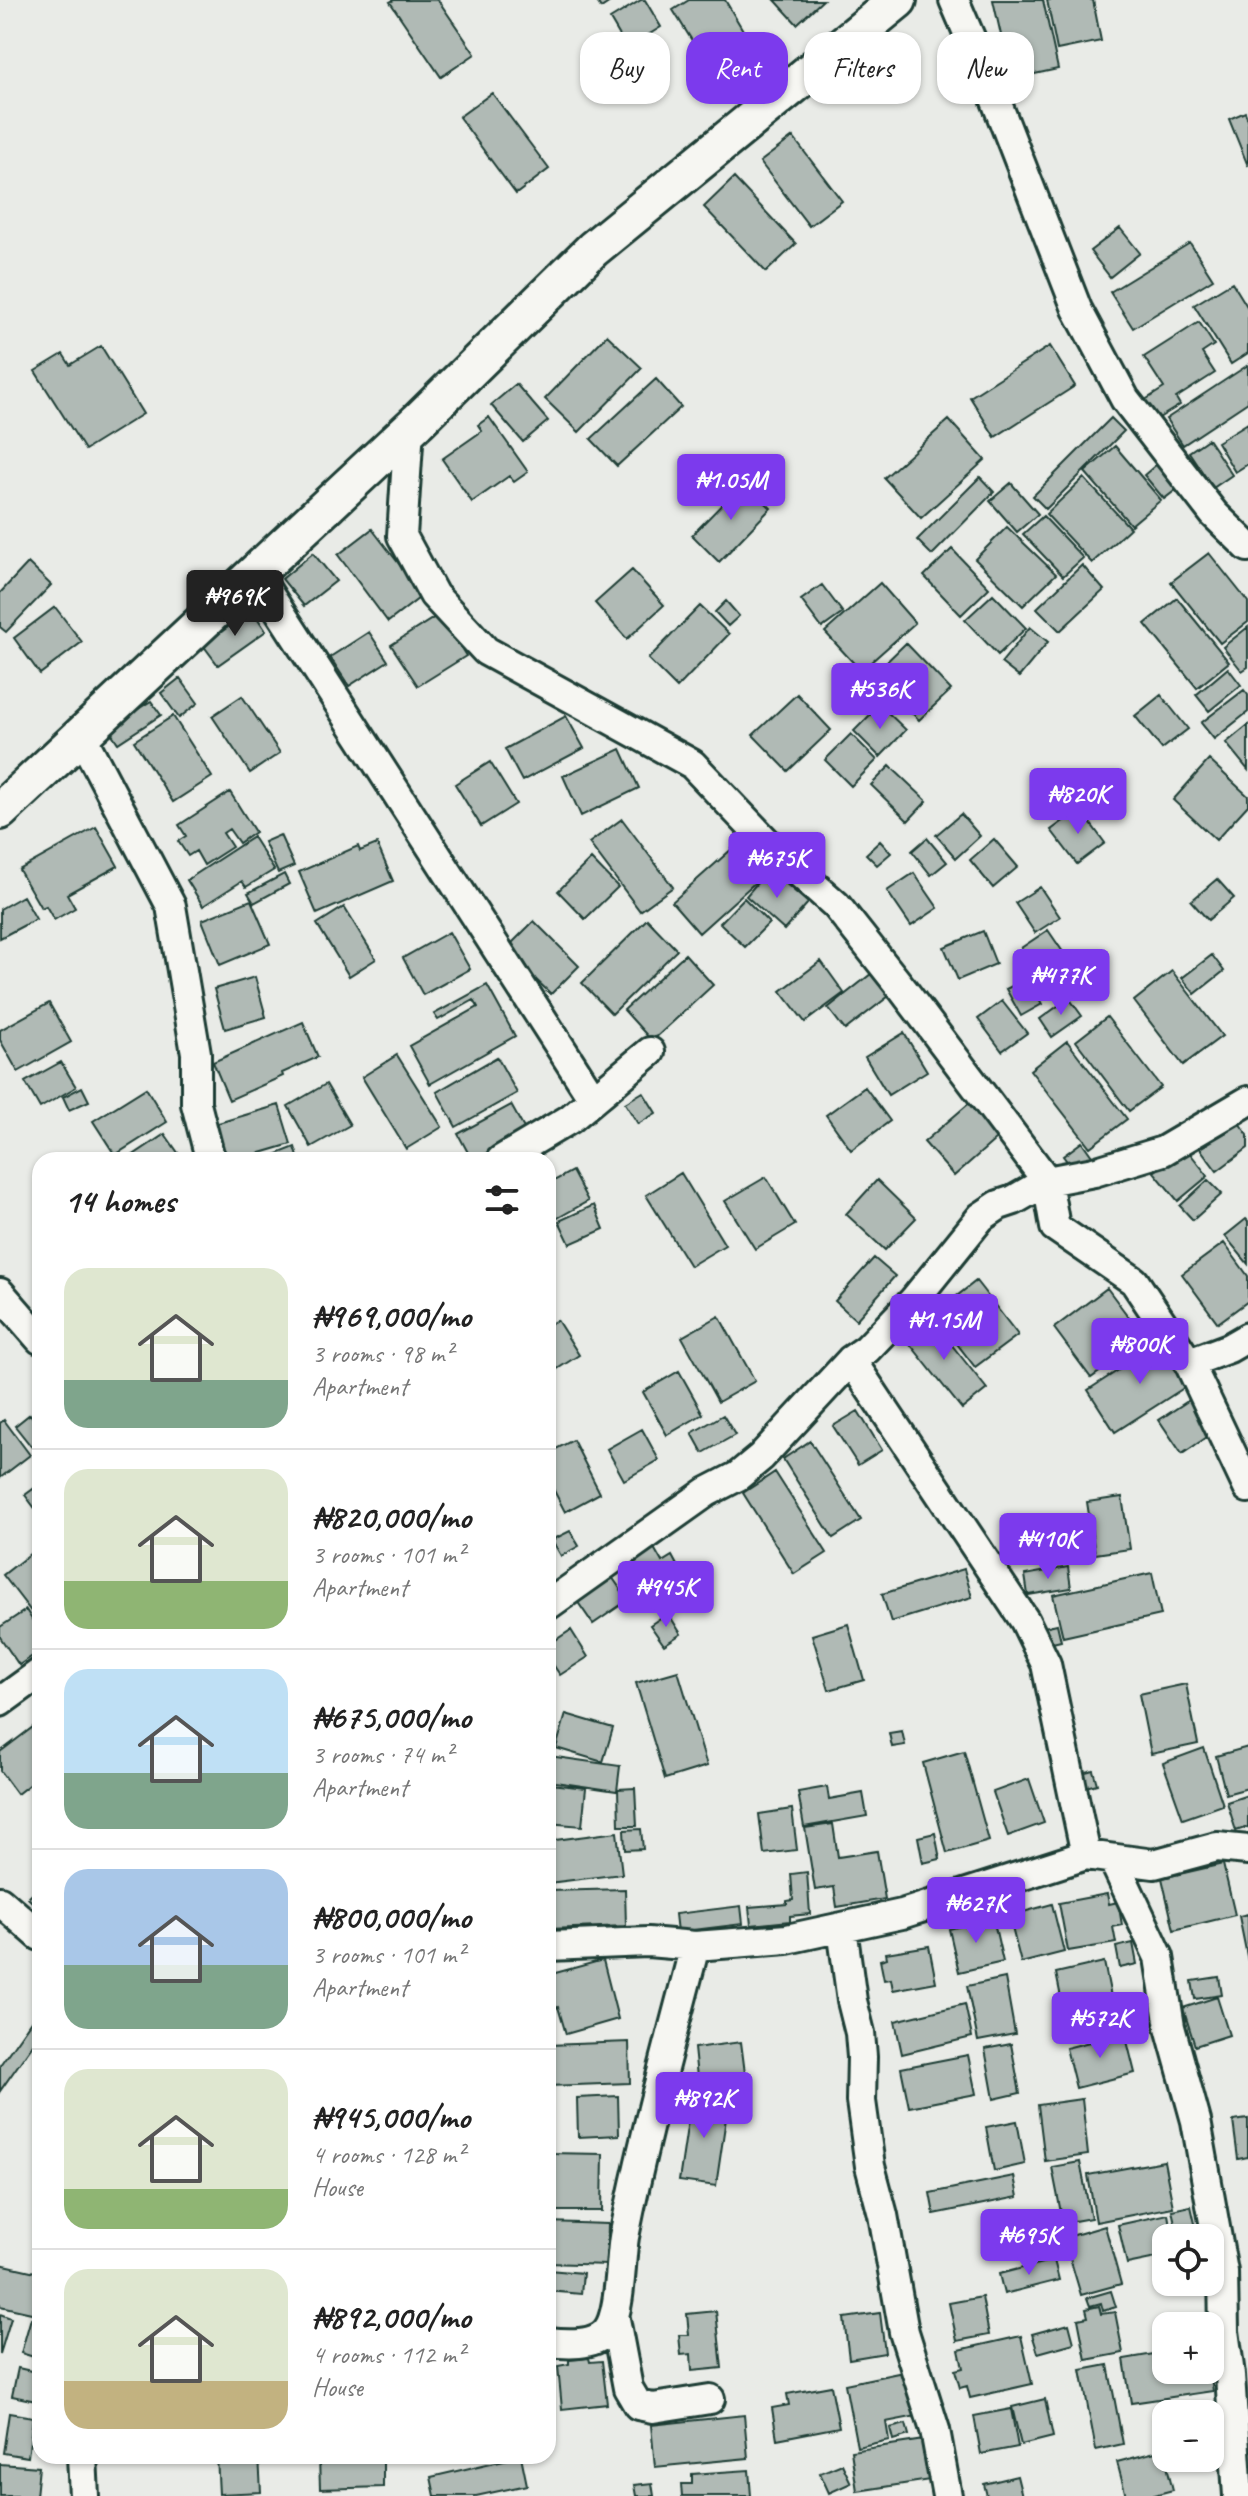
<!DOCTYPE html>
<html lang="en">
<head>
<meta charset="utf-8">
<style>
	body { margin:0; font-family:Caveat,sans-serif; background:#f6f6f6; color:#222; height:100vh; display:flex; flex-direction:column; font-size:30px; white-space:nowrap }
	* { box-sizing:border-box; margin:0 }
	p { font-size:26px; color:#767676 }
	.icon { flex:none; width:44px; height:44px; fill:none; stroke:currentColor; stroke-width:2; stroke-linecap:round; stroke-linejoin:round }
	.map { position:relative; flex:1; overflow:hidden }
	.details { position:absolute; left:32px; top:1152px; width:524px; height:1312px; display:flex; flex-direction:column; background:#fff; border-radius:24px; box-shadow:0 2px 6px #0004 }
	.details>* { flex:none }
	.banner { position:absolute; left:580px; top:32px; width:548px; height:72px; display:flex; gap:16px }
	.tools { position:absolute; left:1152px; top:2224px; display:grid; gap:16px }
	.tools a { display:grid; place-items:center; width:72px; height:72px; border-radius:16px; background:#fff; box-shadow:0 2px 6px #0004; font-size:40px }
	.price { position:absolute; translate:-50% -68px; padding:0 18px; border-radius:8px; background:#7c3aed; color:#fff; font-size:26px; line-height:52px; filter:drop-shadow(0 2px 4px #0008) }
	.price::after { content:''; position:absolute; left:50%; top:48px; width:24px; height:18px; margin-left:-12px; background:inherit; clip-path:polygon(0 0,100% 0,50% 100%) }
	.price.selected { background:#222; color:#fff }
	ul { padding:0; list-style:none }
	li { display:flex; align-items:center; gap:24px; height:200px; padding:0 32px }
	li+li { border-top:2px solid #e0e0e0 }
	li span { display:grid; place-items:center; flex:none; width:224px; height:160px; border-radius:24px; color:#555 }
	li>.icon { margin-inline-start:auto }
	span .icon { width:96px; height:96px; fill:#fffc; stroke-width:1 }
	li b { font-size:34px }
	h2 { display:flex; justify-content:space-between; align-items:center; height:96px; padding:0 32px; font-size:34px }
	.chip { padding:0 28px; border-radius:24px; background:#fff; box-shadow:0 2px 6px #0004; font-size:28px; line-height:72px }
	.chip.selected { background:#7c3aed; color:#fff }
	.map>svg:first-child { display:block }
</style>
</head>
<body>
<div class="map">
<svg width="1248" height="2496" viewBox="0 0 1248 2496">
	<rect width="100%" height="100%" fill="#e9ebe7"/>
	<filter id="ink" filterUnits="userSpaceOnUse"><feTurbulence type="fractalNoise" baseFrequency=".0125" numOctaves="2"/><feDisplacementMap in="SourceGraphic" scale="16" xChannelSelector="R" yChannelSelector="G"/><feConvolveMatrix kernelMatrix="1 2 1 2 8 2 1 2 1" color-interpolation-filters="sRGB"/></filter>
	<g filter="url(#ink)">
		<path fill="#b0bab5" stroke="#1f3d34" stroke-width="2" d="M394,0H438L475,54L441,77L390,2Z
			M596,0H613L601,8Z
			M641,0H645L661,27L627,48L610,19Z
			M689,0H725L747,37L706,63L673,10Z
			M775,0H823L797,24Z
			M993,0H1043L1058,69L1011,79Z
			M1047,0H1093L1101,41L1057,50Z
			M492,93L549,169L516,194L459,117Z
			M1245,112L1248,120V166L1229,119Z
			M793,137L842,201L809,226L760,162Z
			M734,178L796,244L766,272L704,207Z
			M1120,228L1140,253L1110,277L1090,251Z
			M1190,243L1213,279L1133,328L1110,292Z
			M1232,282L1248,308V353L1231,364L1194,305Z
			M1199,322L1214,345L1202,353L1215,373L1176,398L1180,405L1154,421L1142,402L1164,388L1144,357Z
			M607,335L642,368L579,432L545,399Z
			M101,346L143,414L85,450L35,371L63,354L70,365Z
			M1050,346L1075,386L995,437L970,397Z
			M1248,365V402L1183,445L1166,419Z
			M656,379L681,407L617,466L591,439Z
			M516,384L548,421L523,442L491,405Z
			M489,417L528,472L514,482L509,476L472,502L442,459L482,431L478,425Z
			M1111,418L1124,431L1046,509L1033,496Z
			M949,420L985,460L921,518L884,478Z
			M1248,423V464L1235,472L1217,442Z
			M1208,439L1232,475L1213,488L1189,452Z
			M1115,446L1161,500L1131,525L1085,472Z
			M1157,464L1177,489L1164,499L1144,475Z
			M980,477L994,492L932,555L917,540Z
			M1084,478L1130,528L1092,563L1046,514Z
			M744,482L771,508L719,562L692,535Z
			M1011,483L1038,514L1017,532L990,501Z
			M1043,516L1083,558L1063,576L1023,534Z
			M1007,527L1056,574L1023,606L975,559Z
			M372,529L423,595L388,622L338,555Z
			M952,549L989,588L961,615L924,576Z
			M313,553L336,581L304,606L282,579Z
			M1209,553L1248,602V622L1220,643L1171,582Z
			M28,563L51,585L6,632L0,627V593Z
			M1082,565L1104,590L1060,631L1037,608Z
			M632,570L664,605L627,639L595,603Z
			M880,583L915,623L861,671L825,632Z
			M822,585L843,613L822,628L801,600Z
			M993,594L1026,628L998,655L965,620Z
			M1177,598L1229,662L1197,688L1145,624Z
			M726,601L739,616L728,626L715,612Z
			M700,606L729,634L677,688L648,659Z
			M55,607L82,642L40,674L14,638Z
			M252,610L266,631L218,665L203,645Z
			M440,614L466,656L418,686L391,645Z
			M1030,627L1048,642L1019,677L1001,663Z
			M1248,627V667L1242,671L1223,647Z
			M369,632L388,661L349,686L330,657Z
			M906,643L951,690L919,720L874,674Z
			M1228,668L1241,685L1209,711L1196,695Z
			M180,678L198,703L179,718L161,693Z
			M1244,690L1248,695V712L1214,739L1201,723Z
			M797,694L831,730L788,771L753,735Z
			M1161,695L1188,729L1162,749L1135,716Z
			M242,696L280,753L250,773L212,716Z
			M151,701L161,715L118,743L108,728Z
			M880,705L906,730L880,757L854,731Z
			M173,716L212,777L173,802L134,741Z
			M566,716L584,748L522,781L505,749Z
			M1248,725V770L1226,743Z
			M851,734L877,760L851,786L825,760Z
			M621,749L639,788L581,816L563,776Z
			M1209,760L1248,796V805L1216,840L1173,800Z
			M490,762L516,804L481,826L455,784Z
			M890,766L927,801L908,821L871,785Z
			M230,792L255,832L239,843L229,829L223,833L232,847L204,865L196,851L188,856L178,841L186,836L179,825Z
			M1080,809L1105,843L1077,864L1051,830Z
			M961,814L980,836L956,858L936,835Z
			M622,819L673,887L640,911L589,843Z
			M96,827L118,866L67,894L75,908L54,920L46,906L41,908L19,870Z
			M280,835L294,866L278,873L264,842Z
			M253,837L274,870L246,887L242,881L203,906L187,880Z
			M927,838L947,862L931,875L912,851Z
			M994,839L1018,867L993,888L970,860Z
			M880,841L891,853L877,865L866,854Z
			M377,844L393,881L317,914L299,872L358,846L360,851Z
			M733,848L760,878L699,933L672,902Z
			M591,859L618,887L585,919L558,891Z
			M769,869L808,903L784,930L746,896Z
			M914,873L938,908L911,926L887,891Z
			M284,874L289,884L254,903L248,893Z
			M1217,879L1234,898L1208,920L1191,901Z
			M1040,887L1060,917L1035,933L1015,903Z
			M23,896L36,919L0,938V909Z
			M744,898L769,923L745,947L720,923Z
			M251,900L270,944L220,965L202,920Z
			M344,907L376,959L349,976L317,924Z
			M647,919L677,950L612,1014L582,983Z
			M534,921L579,966L551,994L505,950Z
			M1048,930L1063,952L1036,971L1021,948Z
			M983,931L996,964L958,980L944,947Z
			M449,932L470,969L423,995L403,958Z
			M685,954L713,985L652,1041L624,1010Z
			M1212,955L1224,971L1195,994L1182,978Z
			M821,961L844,993L805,1022L781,991Z
			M1172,971L1222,1036L1183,1065L1134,1001Z
			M871,974L889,996L845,1030L828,1008Z
			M255,977L266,1017L225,1029L214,989Z
			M1028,978L1042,1004L1021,1016L1006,989Z
			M487,985L515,1036L430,1084L409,1046L478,1007L474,1000L438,1020L434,1014Z
			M1069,998L1082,1016L1052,1037L1040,1019Z
			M1002,1001L1027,1033L1002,1051L978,1019Z
			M49,1003L71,1042L18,1072L0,1040V1030Z
			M1107,1017L1161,1087L1129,1111L1076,1041Z
			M303,1022L318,1057L282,1073L283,1076L229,1100L213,1062Z
			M904,1033L927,1071L888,1095L865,1057Z
			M1067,1041L1127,1119L1090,1147L1030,1070Z
			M397,1055L442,1127L406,1149L362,1077Z
			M497,1057L517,1093L456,1127L437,1092Z
			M61,1062L76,1087L40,1108L25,1082Z
			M326,1084L350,1125L311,1147L288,1106Z
			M82,1087L89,1101L69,1110L63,1097Z
			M865,1087L890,1121L851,1150L826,1115Z
			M146,1088L167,1122L115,1155L93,1121Z
			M643,1092L656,1113L638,1124L625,1103Z
			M973,1100L1003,1133L954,1176L924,1142Z
			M279,1105L291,1144L237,1160H226L215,1124Z
			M511,1105L526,1132L477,1160H472L458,1134Z
			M1233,1115L1248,1135V1148L1217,1171L1196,1143Z
			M165,1134L183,1160H126Z
			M1082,1142L1094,1159L1075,1172L1063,1156Z
			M295,1147L299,1160H273L272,1156Z
			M1185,1147L1208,1176L1178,1201L1154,1172Z
			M572,1171L588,1201L556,1219L548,1204V1184Z
			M681,1173L725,1245L690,1266L646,1195Z
			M766,1177L795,1225L755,1249L725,1201Z
			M877,1180L916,1218L885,1250L846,1214Z
			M1208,1180L1222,1194L1193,1220L1180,1206Z
			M594,1205L604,1229L570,1244L559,1221Z
			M1246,1219L1248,1221V1264L1225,1236Z
			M1224,1243L1248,1276V1301L1218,1323L1182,1274Z
			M874,1258L895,1276L856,1320L835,1301Z
			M976,1281L1018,1335L975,1367L934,1314Z
			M1107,1288L1145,1339L1091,1378L1054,1328Z
			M927,1314L987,1389L962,1409L902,1334Z
			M719,1316L755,1381L718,1402L682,1337Z
			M557,1320L579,1355L548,1375V1325Z
			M1165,1340L1193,1382L1115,1432L1088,1390Z
			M679,1371L703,1414L667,1435L643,1392Z
			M1197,1395L1219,1429L1182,1454L1159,1420Z
			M858,1411L882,1450L858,1465L833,1426Z
			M30,1414L40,1427V1447L35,1451L15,1426Z
			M723,1415L735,1435L703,1453L692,1433Z
			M4,1420L30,1455L0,1478V1423Z
			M642,1429L659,1460L624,1480L607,1449Z
			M573,1440L600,1493L565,1512L548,1479V1453Z
			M810,1441L861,1520L833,1538L783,1459Z
			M775,1472L827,1553L794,1574L743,1493Z
			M40,1484V1515L25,1495Z
			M1122,1497L1130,1549L1095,1554L1087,1502Z
			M570,1531L579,1546L561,1556L552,1540Z
			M40,1546V1623L3,1575Z
			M654,1548L662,1562L672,1556L685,1580L647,1601L626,1563Z
			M1068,1567L1071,1588L1028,1595L1025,1575Z
			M964,1569L972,1597L891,1622L882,1594Z
			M1152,1573L1161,1615L1063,1637L1053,1595Z
			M610,1574L628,1600L593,1624L575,1598Z
			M26,1610L40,1632V1651L19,1665L0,1637V1627Z
			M668,1613L681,1634L664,1645L650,1625Z
			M848,1624L864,1680L829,1690L812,1635Z
			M1057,1624L1061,1641L1048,1644L1044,1627Z
			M571,1630L588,1657L560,1675L548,1657V1645Z
			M678,1671L707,1766L665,1779L636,1683Z
			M1186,1684L1198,1744L1151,1754L1139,1694Z
			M566,1714L613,1728L603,1762L556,1748Z
			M37,1724L40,1728V1776L17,1794L0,1771V1752Z
			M902,1731L905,1745L892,1747L889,1733Z
			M1248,1747V1788L1226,1794L1216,1756Z
			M1204,1748L1223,1805L1183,1819L1163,1763Z
			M964,1751L989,1841L947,1853L923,1763Z
			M549,1756L620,1766L617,1791L548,1781Z
			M1093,1770L1097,1784L1078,1789L1074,1775Z
			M1029,1779L1044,1823L1008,1836L993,1792Z
			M550,1784L586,1788L582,1826L548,1823Z
			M827,1787L829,1799L863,1793L867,1816L804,1827L798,1792Z
			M635,1788L637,1826H619L618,1789Z
			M1248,1795V1827L1236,1831L1227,1802Z
			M792,1809L797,1850L764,1854L759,1814Z
			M833,1824L838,1857L877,1851L885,1899L837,1907L834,1887L815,1890L805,1828Z
			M641,1829L643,1849L625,1850L624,1830Z
			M617,1832L622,1874L548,1883V1841Z
			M935,1833L940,1859L923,1863L918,1837Z
			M1223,1864L1235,1915L1174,1930L1162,1878Z
			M807,1872L810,1914L790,1916V1921L751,1925L749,1907L787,1904V1901L793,1900L791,1874Z
			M40,1887V1910L28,1898Z
			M625,1889L626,1926L548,1929V1891Z
			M1107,1894L1109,1904L1118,1902L1122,1925L1113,1927L1116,1943L1068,1951L1059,1903Z
			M993,1898L998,1915L983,1919L978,1902Z
			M1052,1904L1064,1952L1021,1963L1009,1916Z
			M741,1906L743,1924L677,1932L675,1914Z
			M1248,1914V1961L1239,1916Z
			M993,1918L1003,1962L959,1972L949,1929Z
			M1133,1943L1137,1964L1120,1968L1116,1947Z
			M929,1946L936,1982L893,1990L891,1979L884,1980L880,1960L887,1958L886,1953Z
			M603,1960L618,2019L566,2034L558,2007L548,2010V1975Z
			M1104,1962L1113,2007L1065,2017L1056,1973Z
			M1219,1977L1222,1995L1195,1999L1192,1981Z
			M1005,1978L1015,2034L978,2041L967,1986Z
			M1217,1997L1229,2035L1195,2046L1183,2008Z
			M965,2004L972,2037L902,2054L895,2021Z
			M40,2008V2034L0,2091V2065Z
			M1125,2033L1135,2073L1076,2088L1066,2048Z
			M629,2042L630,2083L548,2086V2045Z
			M741,2042L746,2081L698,2087L694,2048Z
			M1011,2044L1020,2093L994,2099L985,2049Z
			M968,2055L976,2094L909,2107L901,2068Z
			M692,2093L729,2098L716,2186L679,2181Z
			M618,2096L619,2135L578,2137L577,2098Z
			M1082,2099L1088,2155L1045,2161L1038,2105Z
			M1248,2119V2157L1238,2159L1233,2121Z
			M1017,2121L1025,2164L994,2171L986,2127Z
			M548,2153L603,2154L602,2211H548Z
			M1164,2161L1173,2207L1096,2222L1088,2175Z
			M1080,2162L1091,2218L1063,2223L1052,2167Z
			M1014,2176L1018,2197L934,2214L930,2193Z
			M1191,2206L1196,2228L1177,2232L1172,2210Z
			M1168,2214L1171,2232L1176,2231L1178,2238H1166V2256L1127,2264L1118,2225Z
			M548,2222L608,2224L607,2265L548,2263Z
			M1105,2226L1121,2284L1081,2295L1064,2238Z
			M1054,2260L1059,2280L1004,2294L999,2274Z
			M0,2264L40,2273V2298L36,2314L0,2306Z
			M548,2270L583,2273L581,2294L548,2291Z
			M1111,2291L1116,2307L1103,2311L1101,2303L1090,2306L1087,2298Z
			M982,2297L989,2335L957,2341L949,2303Z
			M1099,2306L1101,2314L1115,2312L1123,2353L1086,2360L1078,2319L1088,2317L1086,2309Z
			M716,2311L722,2368L692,2371L691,2354L681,2355L679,2335H689L687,2314Z
			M880,2313L885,2353L849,2359L844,2318Z
			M0,2314L11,2318L0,2354Z
			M31,2318L40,2321V2359L21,2353Z
			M1069,2324L1074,2343L1038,2353L1032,2334Z
			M1021,2336L1032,2384L970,2398L967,2386L960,2388L955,2370L963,2368L959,2350Z
			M1166,2352V2370H1210L1213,2391L1131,2403L1124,2359Z
			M589,2358L590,2362L602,2361L607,2404L562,2409L558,2366L569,2364V2360Z
			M1108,2365L1123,2444L1096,2450L1081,2370Z
			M18,2368L40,2373L36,2401L12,2396Z
			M908,2371L917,2416L886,2422L889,2440L857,2447L845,2384Z
			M831,2386L839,2427L777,2439L772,2408L789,2405L787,2394Z
			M1045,2399L1053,2437L1021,2445L1012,2407Z
			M1011,2409L1018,2447L981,2454L974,2416Z
			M9,2413L33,2417L28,2457L3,2453Z
			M744,2415L748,2458L655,2467L651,2425Z
			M906,2424L909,2435L893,2440L890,2428Z
			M924,2440L930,2480L857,2491L851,2451Z
			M1163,2450L1173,2490L1150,2496H1126L1117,2462Z
			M217,2456H259L261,2492L219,2494Z
			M319,2456H383V2487L320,2489Z
			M521,2456L527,2485L476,2496H435L431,2477Z
			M0,2464L39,2467L36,2496H0Z
			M842,2464L851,2483L829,2493L820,2473Z
			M749,2470L751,2496H682L681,2484H692V2474Z
			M1017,2476L1022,2496H987L984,2484Z
			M652,2483L654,2496H636L634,2485Z"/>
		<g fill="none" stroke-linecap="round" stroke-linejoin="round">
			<defs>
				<path id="minor" d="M954,0L984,70L1077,309L1125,399L1214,514L1248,547
					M409,428L402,536L434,595L486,651L692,764L776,852L836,905L904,991L1047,1181L1055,1227L1134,1281L1189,1363L1248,1488
					M255,573L593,1098
					M82,737L171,906L196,1053V1104L209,1154L212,1160
					M501,1160L570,1119L650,1052
					M0,1293L40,1339
					M851,1360L1025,1621L1046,1664L1086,1855
					M1189,1363L1229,1348L1248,1337
					M548,1605L707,1492L738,1476L761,1457L851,1360L867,1349L914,1300L981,1217L999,1205L1014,1200L1047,1181L1094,1172L1163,1151L1248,1101
					M0,1702L40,1673
					M1113,1859L1159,1957L1170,2027L1196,2121L1223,2272L1224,2331L1230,2375L1238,2496
					M0,1901L40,1936
					M842,1928L852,2001L860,2033L862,2057L861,2101L870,2166L883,2215L904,2332L935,2430L947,2496
					M548,1946L648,1942L695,1946L787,1939L902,1914L1086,1855L1154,1864L1217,1847L1248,1850
					M615,2319L628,2388L638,2405L653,2408L710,2399
					M548,2342C566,2344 593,2346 606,2332C621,2316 620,2261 624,2237C643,2139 670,2043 695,1946
					M82,2456L84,2496"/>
				<path id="tertiary" d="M0,811L418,421L593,249L898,0"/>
			</defs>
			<use href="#minor" stroke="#1f3d34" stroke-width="34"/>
			<use href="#tertiary" stroke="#1f3d34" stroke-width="42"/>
			<use href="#minor" stroke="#f6f6f2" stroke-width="28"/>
			<use href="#tertiary" stroke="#f6f6f2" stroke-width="36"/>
		</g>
	</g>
</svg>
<div class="tools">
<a><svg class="icon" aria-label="locate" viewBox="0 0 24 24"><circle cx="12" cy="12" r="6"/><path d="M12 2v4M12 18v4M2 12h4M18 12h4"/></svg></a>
<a>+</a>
<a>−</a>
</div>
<b class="price" style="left:731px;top:522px">₦1.05M</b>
<b class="price selected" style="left:235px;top:638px">₦969K</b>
<b class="price" style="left:880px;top:731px">₦536K</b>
<b class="price" style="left:1078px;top:836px">₦820K</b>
<b class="price" style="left:777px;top:900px">₦675K</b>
<b class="price" style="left:1061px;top:1017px">₦477K</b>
<b class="price" style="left:944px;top:1362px">₦1.15M</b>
<b class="price" style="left:1140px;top:1386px">₦800K</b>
<b class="price" style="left:1048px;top:1581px">₦410K</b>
<b class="price" style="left:666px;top:1629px">₦945K</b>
<b class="price" style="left:976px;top:1945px">₦627K</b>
<b class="price" style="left:1100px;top:2060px">₦572K</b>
<b class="price" style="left:704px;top:2140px">₦892K</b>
<b class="price" style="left:1029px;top:2277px">₦695K</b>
<div class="banner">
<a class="chip">Buy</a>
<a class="chip selected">Rent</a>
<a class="chip">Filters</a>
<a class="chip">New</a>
</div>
<section class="details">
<h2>14 homes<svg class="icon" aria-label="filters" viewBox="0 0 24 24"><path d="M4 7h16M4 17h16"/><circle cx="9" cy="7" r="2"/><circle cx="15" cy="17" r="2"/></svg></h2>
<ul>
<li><span style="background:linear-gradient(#dfe7d0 70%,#7fa58c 0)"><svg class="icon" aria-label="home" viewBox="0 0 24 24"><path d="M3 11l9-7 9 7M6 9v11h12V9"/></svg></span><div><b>₦969,000/mo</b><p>3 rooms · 98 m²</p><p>Apartment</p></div></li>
<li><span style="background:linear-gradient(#dfe7d0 70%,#8fb573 0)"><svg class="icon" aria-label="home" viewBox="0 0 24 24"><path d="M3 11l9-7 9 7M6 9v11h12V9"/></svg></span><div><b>₦820,000/mo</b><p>3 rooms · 101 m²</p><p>Apartment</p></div></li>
<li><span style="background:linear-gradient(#bfe0f5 65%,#7fa58c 0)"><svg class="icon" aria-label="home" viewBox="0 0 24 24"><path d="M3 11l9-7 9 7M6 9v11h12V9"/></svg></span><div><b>₦675,000/mo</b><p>3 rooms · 74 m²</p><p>Apartment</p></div></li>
<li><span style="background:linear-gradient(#a9c7e8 60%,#7fa58c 0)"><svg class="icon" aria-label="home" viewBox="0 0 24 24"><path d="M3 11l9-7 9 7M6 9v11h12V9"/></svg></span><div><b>₦800,000/mo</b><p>3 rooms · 101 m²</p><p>Apartment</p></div></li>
<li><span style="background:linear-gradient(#dfe7d0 75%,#8fb573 0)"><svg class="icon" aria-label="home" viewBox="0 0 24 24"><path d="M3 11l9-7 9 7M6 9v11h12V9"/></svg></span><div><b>₦945,000/mo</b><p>4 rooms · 128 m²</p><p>House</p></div></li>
<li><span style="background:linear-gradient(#dfe7d0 70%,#c2b280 0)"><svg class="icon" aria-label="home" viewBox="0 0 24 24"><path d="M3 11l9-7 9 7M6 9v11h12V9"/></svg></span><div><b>₦892,000/mo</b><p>4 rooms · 112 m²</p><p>House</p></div></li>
</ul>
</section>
</div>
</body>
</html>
